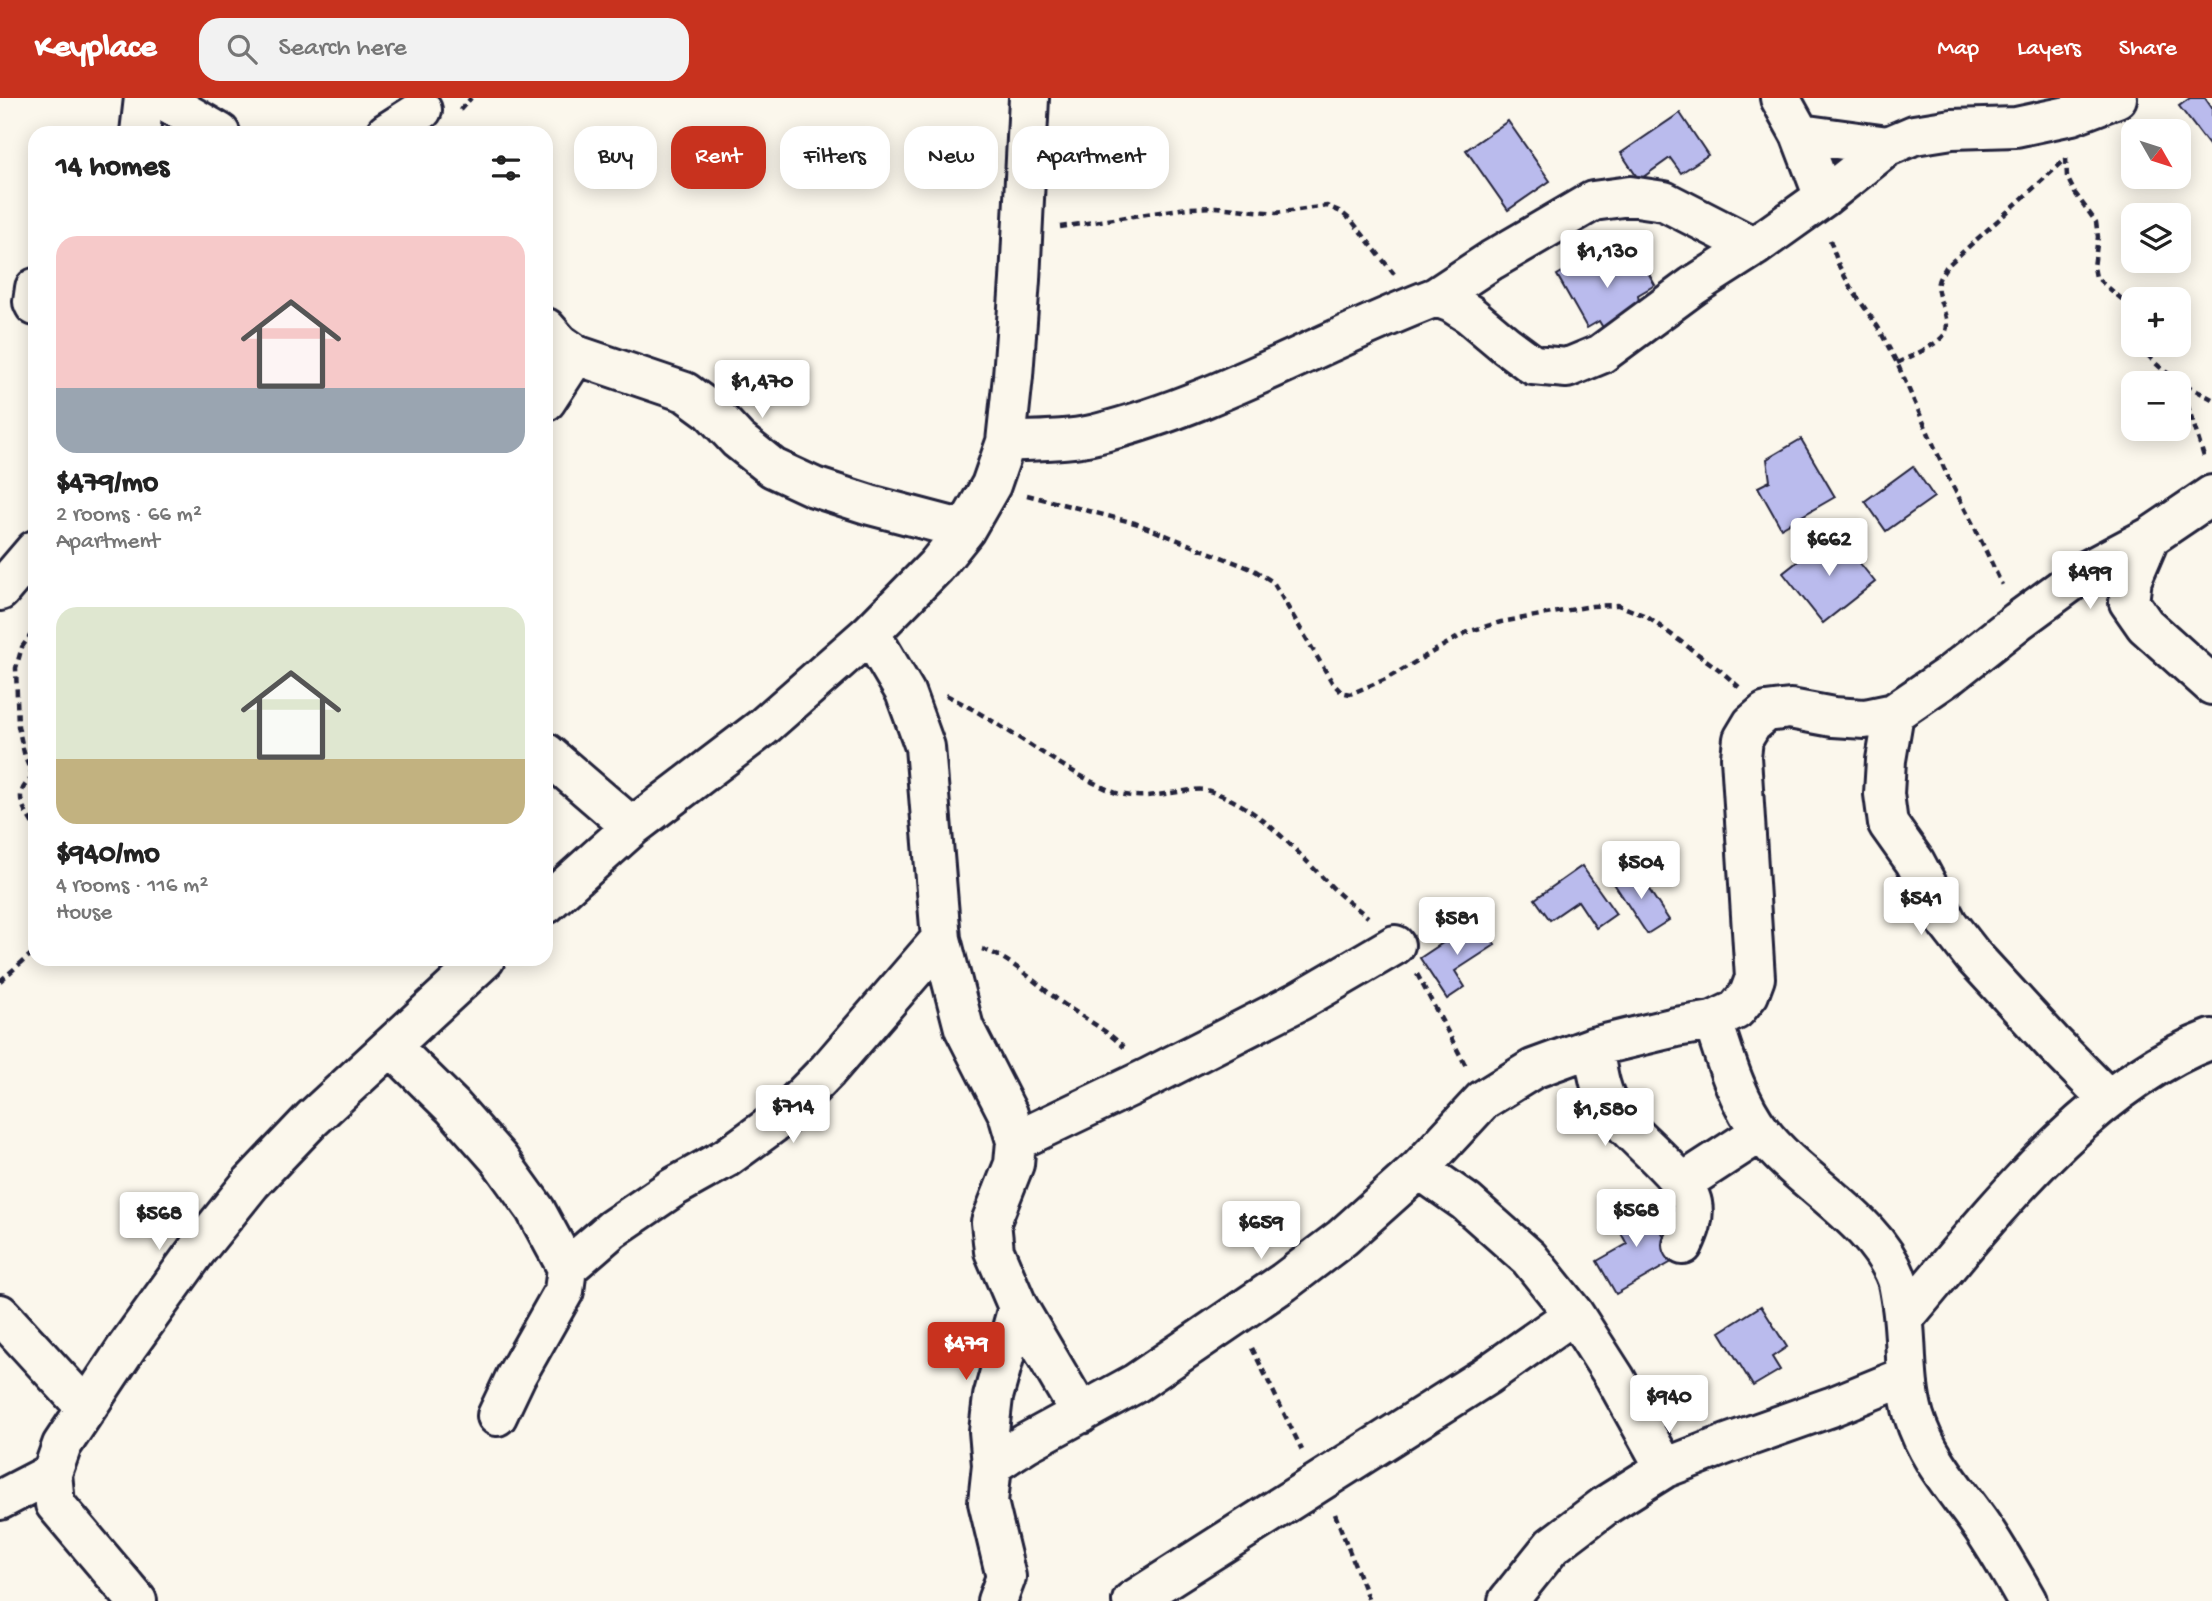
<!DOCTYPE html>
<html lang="en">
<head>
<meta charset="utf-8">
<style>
	body { margin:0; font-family:"Gochi Hand",sans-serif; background:#f2f2f2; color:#222; height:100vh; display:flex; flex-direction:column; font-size:26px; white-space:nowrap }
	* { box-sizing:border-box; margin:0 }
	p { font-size:23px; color:#767676 }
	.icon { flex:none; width:38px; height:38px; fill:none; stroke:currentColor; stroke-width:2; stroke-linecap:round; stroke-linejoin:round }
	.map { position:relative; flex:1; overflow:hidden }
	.details { position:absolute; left:28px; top:28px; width:525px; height:840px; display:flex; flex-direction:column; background:#fff; border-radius:21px; box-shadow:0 4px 18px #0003 }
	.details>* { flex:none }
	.hud { position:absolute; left:574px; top:28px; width:665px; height:63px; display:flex; gap:14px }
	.needle { width:46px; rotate:129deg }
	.controls { position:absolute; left:2121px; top:21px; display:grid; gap:14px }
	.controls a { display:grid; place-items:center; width:70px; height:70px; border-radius:14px; background:#fff; box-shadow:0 4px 18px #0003; font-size:35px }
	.price { position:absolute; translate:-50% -60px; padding:0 16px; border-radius:7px; background:#fff; color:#222; font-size:23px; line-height:46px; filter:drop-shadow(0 2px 4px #0008) }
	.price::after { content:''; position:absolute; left:50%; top:42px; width:21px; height:16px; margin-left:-10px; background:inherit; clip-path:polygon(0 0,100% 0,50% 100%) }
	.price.on { background:#c8321e; color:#fff }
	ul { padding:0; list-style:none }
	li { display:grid; align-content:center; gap:14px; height:371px; padding:0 28px }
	li span { display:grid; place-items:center; height:217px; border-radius:21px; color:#555 }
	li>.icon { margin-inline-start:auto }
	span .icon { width:126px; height:126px; fill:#fffc; stroke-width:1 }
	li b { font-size:30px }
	h2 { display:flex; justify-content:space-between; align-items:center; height:84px; padding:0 28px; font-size:30px }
	.chip { padding:0 24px; border-radius:21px; background:#fff; box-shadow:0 4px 18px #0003; font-size:24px; line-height:63px }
	.chip.on { background:#c8321e; color:#fff }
	header { display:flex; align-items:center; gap:42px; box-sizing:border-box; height:98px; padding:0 35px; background:#c8321e; color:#fff }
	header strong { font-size:33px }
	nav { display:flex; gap:38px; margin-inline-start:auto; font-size:24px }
	.search { width:490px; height:63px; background:#f2f2f2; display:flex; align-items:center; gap:18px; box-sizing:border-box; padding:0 24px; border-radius:21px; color:#767676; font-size:26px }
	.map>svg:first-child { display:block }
</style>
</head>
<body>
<header>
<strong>Keyplace</strong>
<div class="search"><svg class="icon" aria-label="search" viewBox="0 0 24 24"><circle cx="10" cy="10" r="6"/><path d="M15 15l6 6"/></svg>Search here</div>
<nav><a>Map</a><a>Layers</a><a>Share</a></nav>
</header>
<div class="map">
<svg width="2212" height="1503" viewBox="0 0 2212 1503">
	<rect width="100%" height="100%" fill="#fbf7ec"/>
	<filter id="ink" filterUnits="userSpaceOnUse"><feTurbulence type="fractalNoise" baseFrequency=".0143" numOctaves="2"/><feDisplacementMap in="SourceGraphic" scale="14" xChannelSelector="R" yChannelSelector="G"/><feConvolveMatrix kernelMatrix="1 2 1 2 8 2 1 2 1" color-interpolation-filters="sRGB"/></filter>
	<g filter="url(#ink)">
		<path fill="#babbed" stroke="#22223b" stroke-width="2" d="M2190,0H2205L2212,10V51L2179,8Z
			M1680,15L1708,57L1681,75L1670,60L1639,82L1621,55Z
			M1508,23L1550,83L1508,112L1466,52Z
			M1611,146L1625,170L1641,162L1655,187L1638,197L1641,220L1608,238L1599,223L1587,230L1557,177Z
			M1801,341L1835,399L1781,430L1758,389L1770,383L1767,361Z
			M1913,368L1934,399L1886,433L1865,403Z
			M1835,434L1875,484L1823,525L1783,475Z
			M1582,768L1616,816L1596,830L1578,803L1550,822L1535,801Z
			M1635,770L1669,822L1647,836L1613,784Z
			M1479,821L1495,847L1455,873L1465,889L1447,901L1420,860Z
			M1643,1101L1677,1161L1616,1196L1597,1163L1627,1146L1612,1119Z
			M1761,1208L1787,1249L1772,1259L1780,1272L1753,1288L1720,1234Z"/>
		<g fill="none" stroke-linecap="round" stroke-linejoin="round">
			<defs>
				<path id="minor" d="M160,0L220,35
					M1780,0L1800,36L1824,99
					M140,35L144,0
					M386,35L422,12
					M1800,36L1888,48
					M35,190L33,204L35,208
					M1436,199L1492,162L1593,103L1630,98L1664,103L1754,149
					M546,230L559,245L576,257L685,294L711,313L738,342L773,370L814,389L870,407L965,432
					M546,303L576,257
					M1006,344C1033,342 1070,343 1096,336C1215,307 1322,242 1436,199L1452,205L1469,216L1506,247L1533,267L1567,270L1601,256L1693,188L1754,149L1824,99L1888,48L1914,37L1952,31L2016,29L2072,17L2117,0
					M2150,439L2132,481L2129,504L2145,527L2212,587
					M0,493L35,452
					M870,535L905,594L925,649L941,841L964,930L1008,1016L1016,1043L1014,1066L991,1124L994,1153L1018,1209L1081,1316
					M1894,615L1886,662L1884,696L1888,726L1915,764L1948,826L1973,858L2053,945L2108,1001
					M546,655L632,729
					M546,806L632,729L762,630L870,535L936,468L965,432L991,387L1006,344L1013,278L1020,182L1029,0
					M1713,923C1725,960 1737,1003 1761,1034C1800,1085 1874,1120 1897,1181C1899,1188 1900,1196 1901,1202C1908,1240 1903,1280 1914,1318C1927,1361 1958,1394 1983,1430C1999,1454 2013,1478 2027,1503
					M392,949L453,1009L499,1061L535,1111L567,1170L564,1193L516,1278L497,1318
					M1593,949C1597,970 1599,992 1611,1011C1628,1036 1687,1079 1692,1105C1695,1120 1689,1134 1683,1147
					M1016,1043L1148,980L1299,903L1395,847
					M1419,1071L1466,1104L1529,1160L1574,1216L1615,1280L1665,1370
					M1681,1086L1761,1034
					M567,1170L612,1131L674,1089L726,1060L781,1020L828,972L941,841
					M0,1216L86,1310
					M1904,1220C1987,1122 2088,987 2212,941
					M992,1367L989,1333L993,1299L1018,1209
					M0,1402L52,1375
					M137,1503L55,1406L52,1375L62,1347L127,1249L197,1152L251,1085L312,1021L485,861
					M997,1503L1006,1479L988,1404L992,1367L1026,1345L1136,1285L1284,1184L1342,1140L1419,1071L1483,1002L1533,971L1593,949L1676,929L1713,923L1736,912L1749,896L1755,880L1741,659L1743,641L1752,626L1766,614L1790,611L1833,619L1865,621L1894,615L1951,576L2018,523L2086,473L2150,439L2212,397
					M1132,1503L1486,1278L1574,1216
					M1508,1503L1552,1448L1606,1407L1665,1370L1727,1346L1831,1309L1907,1278"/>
			</defs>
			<use href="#minor" stroke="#22223b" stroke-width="44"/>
			<path stroke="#22223b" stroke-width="4.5" stroke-dasharray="7 5" stroke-linecap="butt" d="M460,12L471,0
				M2066,60L2067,79L2075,95L2096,124L2098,139L2094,169L2096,179L2125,204L2130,214L2133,231
				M1060,129L1187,110L1216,109L1276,115L1327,108L1341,114L1352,123L1394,176
				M1830,142L1839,168L1851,190L1878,229L1897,265L1948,379L1975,430L2002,487
				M2141,247C2156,273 2186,287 2212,301
				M1897,265C1909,259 1936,248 1944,237C1954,222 1934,200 1938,184C1939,179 1944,173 1946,169L2066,61
				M2180,283L2205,362
				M1027,397L1135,425L1254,472L1273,484L1332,584L1341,594L1350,596L1386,581L1467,534L1501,524L1592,508L1618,507L1646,518L1721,573L1739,589
				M946,597C1003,625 1053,667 1111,693C1135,703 1161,696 1185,693C1192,692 1199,691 1206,692C1259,706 1297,755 1335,792C1345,802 1357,810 1368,819
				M34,678C11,697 23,708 35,730
				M33,679L25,659L18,628L16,570L22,549L35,531
				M982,851C1011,860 1034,884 1058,902C1080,918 1104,930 1124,949
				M1417,876L1467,970
				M0,883L35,853
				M1252,1250L1302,1352
				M1335,1416L1369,1503"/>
			<use href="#minor" stroke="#fbf7ec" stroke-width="38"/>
		</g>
	</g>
</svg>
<div class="controls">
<a><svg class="needle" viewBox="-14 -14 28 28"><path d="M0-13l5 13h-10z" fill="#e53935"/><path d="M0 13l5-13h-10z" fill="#767676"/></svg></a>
<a><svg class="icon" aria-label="layers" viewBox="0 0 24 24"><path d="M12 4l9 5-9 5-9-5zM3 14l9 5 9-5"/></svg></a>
<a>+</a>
<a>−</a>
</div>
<b class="price" style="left:1607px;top:192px">$1,130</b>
<b class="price" style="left:762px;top:322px">$1,470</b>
<b class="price" style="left:1829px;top:480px">$662</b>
<b class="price" style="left:2090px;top:513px">$499</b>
<b class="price" style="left:1641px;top:803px">$504</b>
<b class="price" style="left:1921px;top:839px">$541</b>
<b class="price" style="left:1457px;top:859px">$581</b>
<b class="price" style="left:793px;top:1047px">$714</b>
<b class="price" style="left:1605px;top:1050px">$1,580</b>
<b class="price" style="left:1636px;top:1151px">$568</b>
<b class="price" style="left:159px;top:1154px">$568</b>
<b class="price" style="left:1261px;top:1163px">$659</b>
<b class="price on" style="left:966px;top:1284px">$479</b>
<b class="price" style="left:1669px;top:1337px">$940</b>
<div class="hud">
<a class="chip">Buy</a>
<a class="chip on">Rent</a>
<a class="chip">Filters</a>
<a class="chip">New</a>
<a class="chip">Apartment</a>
</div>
<section class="details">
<h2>14 homes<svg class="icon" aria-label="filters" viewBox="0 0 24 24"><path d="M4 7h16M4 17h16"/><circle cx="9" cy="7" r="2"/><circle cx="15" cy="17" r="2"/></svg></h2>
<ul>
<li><span style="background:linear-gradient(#f6c9c9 70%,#9aa5b1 0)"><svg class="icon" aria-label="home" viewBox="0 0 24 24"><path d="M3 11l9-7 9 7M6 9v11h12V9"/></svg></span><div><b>$479/mo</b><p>2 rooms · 66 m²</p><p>Apartment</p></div></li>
<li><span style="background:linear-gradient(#dfe7d0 70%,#c2b280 0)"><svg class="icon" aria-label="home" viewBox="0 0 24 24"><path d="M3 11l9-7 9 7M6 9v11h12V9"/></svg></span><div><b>$940/mo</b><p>4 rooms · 116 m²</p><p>House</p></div></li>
</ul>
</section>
</div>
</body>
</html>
